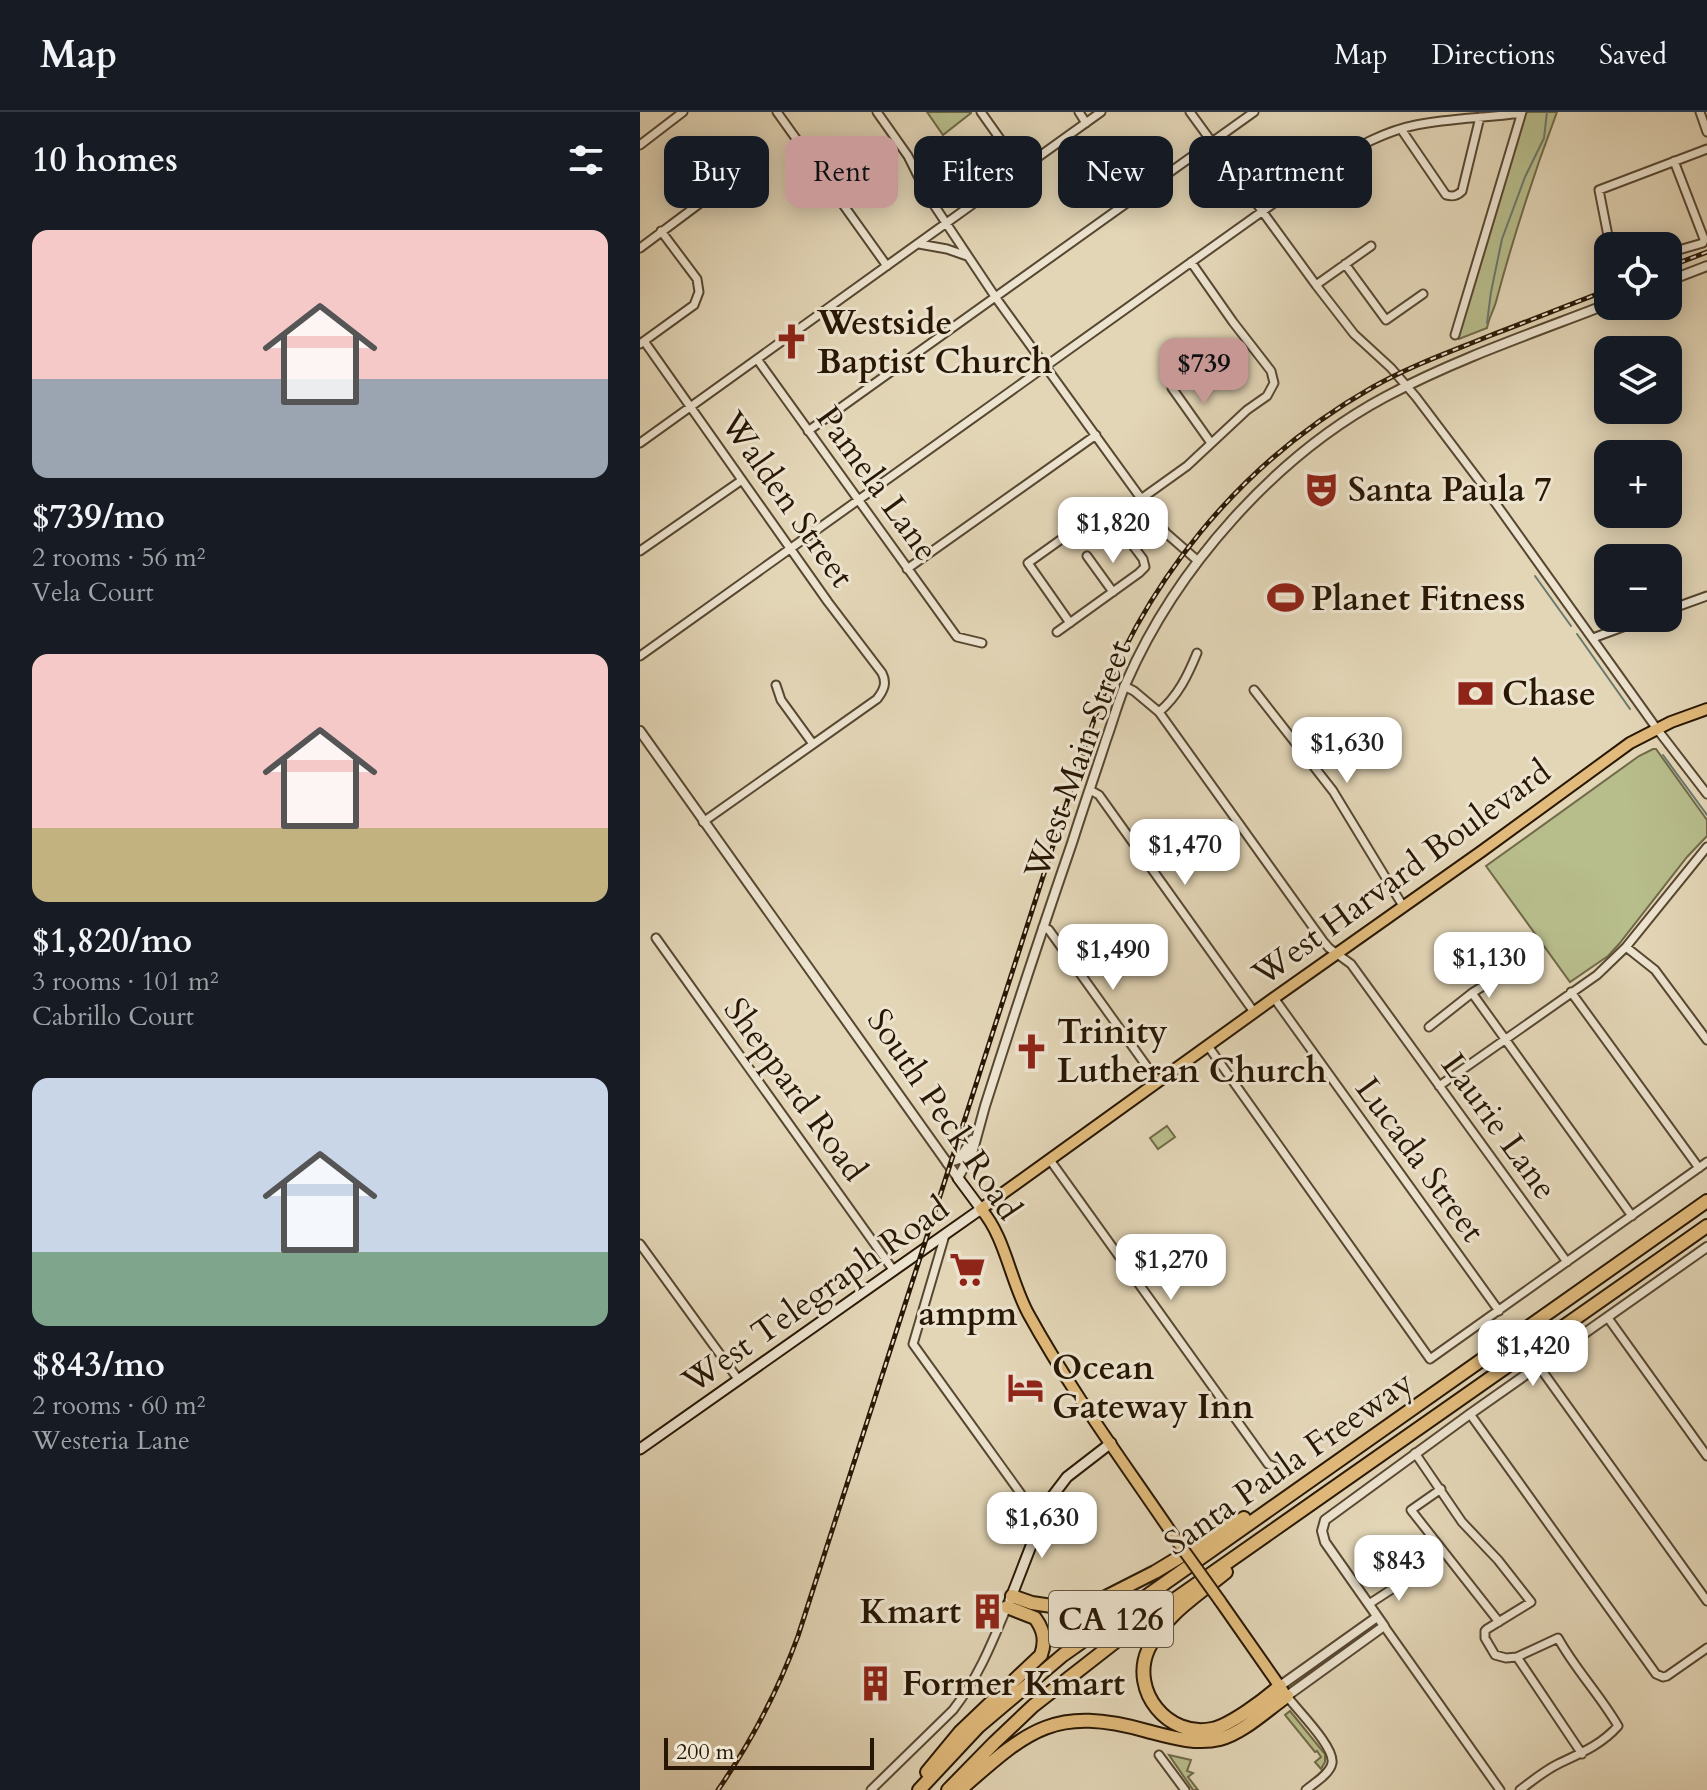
<!DOCTYPE html>
<html lang="en">
<head>
<meta charset="utf-8">
<style>
	body { margin:0; font-family:Cardo,serif; background:#242831; color:#f1f3f6; height:100vh; display:flex; flex-direction:column; font-size:30px; white-space:nowrap }
	* { box-sizing:border-box; margin:0 }
	p { font-size:26px; color:#9ea1a6 }
	.icon { flex:none; width:44px; height:44px; fill:none; stroke:currentColor; stroke-width:2; stroke-linecap:round; stroke-linejoin:round }
	.map { position:relative; flex:1; overflow:hidden }
	.details { display:flex; flex-direction:column; background:#171b24; width:640px }
	.details>* { flex:none }
	.top-card { position:absolute; left:24px; top:24px; width:760px; height:72px; display:flex; gap:16px }
	.controls { position:absolute; left:954px; top:120px; display:grid; gap:16px }
	.controls a { display:grid; place-items:center; width:88px; height:88px; border-radius:16px; background:#171b24; box-shadow:0 4px 20px #0003; font-size:40px }
	.scale { position:absolute; left:24px; bottom:20px; width:210px; box-sizing:border-box; padding-left:8px; border:4px solid #281704; border-top:0; font-size:22px; line-height:28px; white-space:nowrap; color:#281704; -webkit-text-stroke:6px #ede4d0; paint-order:stroke }
	.price { position:absolute; translate:-50% -68px; padding:0 18px; border-radius:16px; background:#fff; color:#222; font-size:26px; line-height:52px; filter:drop-shadow(0 2px 4px #0008) }
	.price::after { content:''; position:absolute; left:50%; top:48px; width:24px; height:18px; margin-left:-12px; background:inherit; clip-path:polygon(0 0,100% 0,50% 100%) }
	.price.current { background:#c59692; color:#111 }
	ul { padding:0; list-style:none }
	li { display:grid; align-content:center; gap:16px; height:424px; padding:0 32px }
	li span { display:grid; place-items:center; height:248px; border-radius:16px; color:#555 }
	li>.icon { margin-inline-start:auto }
	span .icon { width:144px; height:144px; fill:#fffc; stroke-width:1 }
	li b { font-size:34px }
	h2 { display:flex; justify-content:space-between; align-items:center; height:96px; padding:0 32px; font-size:34px }
	.pill { padding:0 28px; border-radius:16px; background:#171b24; box-shadow:0 4px 20px #0003; font-size:28px; line-height:72px }
	.pill.current { background:#c59692; color:#111 }
	header { display:flex; align-items:center; gap:48px; box-sizing:border-box; height:112px; padding:0 40px; background:#171b24; border-bottom:2px solid #363941 }
	header strong { font-size:38px }
	nav { display:flex; gap:44px; margin-inline-start:auto; font-size:28px }
	main { display:flex; flex:1; min-height:0 }
	.map>svg:first-child { display:block }
</style>
</head>
<body>
<header>
<strong>Map</strong>
<nav><a>Map</a><a>Directions</a><a>Saved</a></nav>
</header>
<main>
<section class="details">
<h2>10 homes<svg class="icon" aria-label="filters" viewBox="0 0 24 24"><path d="M4 7h16M4 17h16"/><circle cx="9" cy="7" r="2"/><circle cx="15" cy="17" r="2"/></svg></h2>
<ul>
<li><span style="background:linear-gradient(#f6c9c9 60%,#9aa5b1 0)"><svg class="icon" aria-label="home" viewBox="0 0 24 24"><path d="M3 11l9-7 9 7M6 9v11h12V9"/></svg></span><div><b>$739/mo</b><p>2 rooms · 56 m²</p><p>Vela Court</p></div></li>
<li><span style="background:linear-gradient(#f6c9c9 70%,#c2b280 0)"><svg class="icon" aria-label="home" viewBox="0 0 24 24"><path d="M3 11l9-7 9 7M6 9v11h12V9"/></svg></span><div><b>$1,820/mo</b><p>3 rooms · 101 m²</p><p>Cabrillo Court</p></div></li>
<li><span style="background:linear-gradient(#c9d6e8 70%,#7fa58c 0)"><svg class="icon" aria-label="home" viewBox="0 0 24 24"><path d="M3 11l9-7 9 7M6 9v11h12V9"/></svg></span><div><b>$843/mo</b><p>2 rooms · 60 m²</p><p>Westeria Lane</p></div></li>
</ul>
</section>
<div class="map">
<svg width="1067" height="1678" viewBox="0 0 1067 1678">
	<rect width="100%" height="100%" fill="#e3d6b7"/>
	<filter id="stains"><feTurbulence type="fractalNoise" baseFrequency=".0025" numOctaves="4"/><feColorMatrix values="0 0 0 0 .2 0 0 0 0 .09 0 0 0 0 .02 0 0 0 .5 -.17"/></filter>
	<radialGradient id="worn" r=".72"><stop offset=".6" stop-color="#630" stop-opacity="0"/><stop offset="1" stop-color="#630" stop-opacity=".3"/></radialGradient>
	<path fill="#b8bd8c" stroke="#706a48" stroke-width="2" d="M287,0H331V1L303,23Z
		M885,0H917C894,61 874,123 857,186C855,196 849,205 847,216L819,227L817,226Z
		M1013,637H1016L1067,708V724L1047,745L979,832L968,844L930,870L846,754L999,644Z
		M527,1014L535,1025L518,1037L510,1026Z
		M650,1599L685,1642V1650L681,1657L675,1650L681,1645L677,1639L675,1640L645,1603Z
		M529,1643L551,1648L547,1659L553,1661L548,1665L558,1678H553Z"/>
	<g fill="none" stroke-linecap="round" stroke-linejoin="round">
		<path stroke="#6a786e" stroke-width="2" d="M847,211L851,180L862,127L885,65L904,26L907,0
			M895,464L931,514
			M937,522L990,597
			M1023,643L1067,703"/>
		<defs>
			<path id="minor" d="M137,0L247,154
				M237,0L268,44L288,84L356,186L526,421L558,449
				M341,0L382,58
				M439,0L446,11
				M550,0L676,173L714,222L751,256L776,285L844,375L1017,617L1067,682
				M1060,0L1067,20
				M761,17L806,83C813,85 817,84 822,79L840,5
				M0,33L43,0
				M279,132L307,137L327,144
				M970,134L959,78L1067,37
				M0,136L67,86L78,74
				M1028,141L1063,131L1064,127L1034,49
				M705,152L746,208L783,182
				M676,173L731,134
				M815,223L882,0
				M4,229L188,490L242,561C247,571 244,578 237,587L63,710
				M0,232L54,193L59,180L57,167L21,119
				M117,247L317,525L342,531
				M532,276L571,331
				M168,319L614,0
				M0,331L461,0
				M473,407L547,354L607,298L627,284L634,271L631,259L593,210L551,150
				M478,413L498,399L501,389
				M0,439L102,368
				M447,444L473,480
				M267,457L456,323
				M1028,498L1067,484
				M417,520L499,461L505,455L503,447L473,407C465,402 460,401 451,406L388,451L430,511
				M953,526L1007,506
				M0,544L690,51C717,35 745,19 776,13C811,6 846,6 881,1
				M136,573L141,588L173,632
				M484,574L494,579L519,600L683,829L689,836L711,852L927,1150
				M614,578L693,679L763,794
				M519,600C538,584 548,563 557,541
				M450,678L459,683L614,900
				M403,815L409,818L518,970
				M16,826L254,1159
				M986,835L1015,858L1067,928
				M931,880L1059,1056
				M832,881L992,1104
				M634,886L859,1199
				M789,915L832,881L882,850L891,841
				M568,934L790,1247L1067,1050
				M799,974L957,863L986,835L1067,735
				M410,1048L628,1352L635,1355
				M305,1123L273,1232L381,1382
				M0,1132L98,1267
				M968,1206L1067,1344
				M898,1253L1067,1489
				M830,1302L1016,1562L1023,1565L1027,1564L1067,1536
				M775,1341L822,1410L858,1448L891,1490L847,1517L845,1519V1526L855,1543L866,1546L877,1545L942,1642
				M801,1377L771,1398L859,1510
				M729,1492L772,1464
				M744,1514L860,1678
				M877,1545L918,1526C935,1557 960,1583 978,1614C961,1633 941,1641 918,1652C904,1659 892,1669 880,1678
				M647,1584C657,1598 695,1635 692,1651C690,1662 674,1671 666,1678
				M519,1643L545,1678
				M231,1678L313,1598C338,1566 352,1531 367,1495"/>
			<path id="tertiary" d="M1028,169L1067,154
				M0,619L318,1066L333,1038L345,994C373,906 402,818 432,731C443,696 455,662 466,628C473,609 478,589 486,571C536,456 635,344 745,285C816,247 893,221 968,192
				M307,1051L319,1047L332,1028
				M640,1574L737,1505
				M647,1584L744,1514L685,1430L682,1419L685,1408L830,1302L1067,1135"/>
			<path id="secondary" d="M0,1337L341,1097L318,1066
				M370,1488L408,1390L427,1365L471,1331"/>
			<path id="primary" d="M535,1426C485,1352 432,1281 389,1203C370,1169 366,1126 341,1097L634,886L842,739L990,631L1031,610L1067,597
				M580,1489L643,1579"/>
			<path id="motorway" d="M586,1460C559,1482 522,1505 508,1538C490,1579 528,1626 572,1617C591,1613 625,1587 640,1574
				M372,1484L392,1491L425,1496L454,1491L515,1460L604,1406
				M287,1660L320,1620L401,1543C406,1529 404,1518 395,1506L367,1495
				M279,1678L338,1615L423,1543L1067,1089
				M308,1678L354,1631L393,1594L484,1523L1067,1114
				M320,1678C388,1618 414,1593 507,1619C530,1625 556,1633 580,1627C603,1621 627,1598 647,1584"/>
		</defs>
		<use href="#minor" stroke="#574731" stroke-width="11"/>
		<use href="#tertiary" stroke="#574731" stroke-width="12"/>
		<use href="#secondary" stroke="#281704" stroke-width="13"/>
		<use href="#primary" stroke="#281704" stroke-width="14"/>
		<use href="#motorway" stroke="#281704" stroke-width="16"/>
		<use href="#minor" stroke="#ede4d0" stroke-width="7"/>
		<use href="#tertiary" stroke="#ede4d0" stroke-width="8"/>
		<use href="#secondary" stroke="#ede4d0" stroke-width="9"/>
		<use href="#primary" stroke="#e2bb7c" stroke-width="10"/>
		<use href="#motorway" stroke="#e2bb7c" stroke-width="12"/>
		<defs>
			<path id="rail" d="M1028,155L1067,140
				M78,1678C111,1630 138,1579 158,1524L450,619C500,473 599,351 733,275C770,254 810,240 849,224C889,209 928,193 968,178"/>
		</defs>
		<use href="#rail" stroke="#281704" stroke-width="5"/>
		<use href="#rail" stroke="#ede4d0" stroke-width="2" stroke-dasharray="6" stroke-linecap="butt"/>
		<defs>
			<path id="primary-bridge" d="M535,1426L580,1489"/>
		</defs>
		<use href="#primary-bridge" stroke="#281704" stroke-width="14" stroke-linecap="butt"/>
		<use href="#primary-bridge" stroke="#e2bb7c" stroke-width="10"/>
	</g>
	<defs>
		<symbol id="church-bare" viewBox="-9 -9 18 18"><path d="M-1.2-6h2.4v3.5h3.3v2.4h-3.3V6h-2.4V-.1h-3.3v-2.4h3.3Z" fill="#8f2418" stroke="#ede4d0" stroke-width="2.5" paint-order="stroke"/></symbol>
		<symbol id="theatre-bare" viewBox="-9 -9 18 18"><path d="M-5-5.5Q0-4 5-5.5V0Q5 5 0 6Q-5 5-5 0ZM-3.3-2.5H-1v1.5H-3.3ZM1-2.5H3.3v1.5H1ZM-2.8 1Q0 5.5 2.8 1Z" fill="#8f2418" stroke="#ede4d0" stroke-width="2.5" paint-order="stroke"/></symbol>
		<symbol id="stadium-bare" viewBox="-9 -9 18 18"><path d="M0-5a6.5 5 0 1 0 0 10a6.5 5 0 1 0 0-10ZM-3.5-1.8h7v3.6h-7Z" fill="#8f2418" stroke="#ede4d0" stroke-width="2.5" paint-order="stroke"/></symbol>
		<symbol id="bank-bare" viewBox="-9 -9 18 18"><path d="M-6-4H6V4H-6ZM0-2.3a2.3 2.3 0 1 0 0 4.6a2.3 2.3 0 1 0 0-4.6Z" fill="#8f2418" stroke="#ede4d0" stroke-width="2.5" paint-order="stroke"/></symbol>
		<symbol id="supermarket-bare" viewBox="-9 -9 18 18"><path d="M-6-5.5h2.5l.6 2H6L4.5 2H-2.5L-4.4-4H-6ZM-1.5 3.2a1.3 1.3 0 1 0 .1 0ZM3 3.2a1.3 1.3 0 1 0 .1 0Z" fill="#8f2418" stroke="#ede4d0" stroke-width="2.5" paint-order="stroke"/></symbol>
		<symbol id="hotel-bare" viewBox="-9 -9 18 18"><path d="M-6-4.5h1.5V1H6V5H4.5V3h-9V5H-6ZM-4 0a1.8 1.8 0 1 1 3.6 0ZM.5 0V-2.5h3Q6-2.5 6 0Z" fill="#8f2418" stroke="#ede4d0" stroke-width="2.5" paint-order="stroke"/></symbol>
		<symbol id="building-bare" viewBox="-9 -9 18 18"><path d="M-4-6H4V6H1V3H-1V6H-4ZM-2.5-4.3h1.7v1.8h-1.7ZM.8-4.3h1.7v1.8H.8ZM-2.5-1h1.7V.8h-1.7ZM.8-1h1.7V.8H.8Z" fill="#8f2418" stroke="#ede4d0" stroke-width="2.5" paint-order="stroke"/></symbol>
	</defs>
	<g fill-rule="evenodd">
		<use href="#church-bare" x="126" y="204" width="51" height="51"/>
		<use href="#theatre-bare" x="656" y="352" width="51" height="51"/>
		<use href="#stadium-bare" x="620" y="460" width="51" height="51"/>
		<use href="#bank-bare" x="810" y="556" width="51" height="51"/>
		<use href="#church-bare" x="366" y="914" width="51" height="51"/>
		<use href="#supermarket-bare" x="302" y="1132" width="51" height="51"/>
		<use href="#hotel-bare" x="360" y="1250" width="51" height="51"/>
		<use href="#building-bare" x="322" y="1474" width="51" height="51"/>
		<use href="#building-bare" x="210" y="1546" width="51" height="51"/>
	</g>
	<g text-anchor="middle" stroke-width="6" stroke-linejoin="round" paint-order="stroke">
		<rect fill="#ede4d0" stroke="#635441" stroke-width="2" x="409" y="1479" width="124" height="56" rx="6"/>
		<g font-size="32" font-weight="bold" fill="#281704">
			<text x="471" y="1518">CA 126</text>
		</g>
		<g font-size="34" font-weight="bold" fill="#281704" stroke="#ede4d0" text-anchor="start">
			<text x="177" y="222">Westside<tspan x="177" dy="39">Baptist Church</tspan></text>
			<text x="708" y="389">Santa Paula 7</text>
			<text x="671" y="498">Planet Fitness</text>
			<text x="862" y="593">Chase</text>
			<text x="417" y="931">Trinity<tspan x="417" dy="39">Lutheran Church</tspan></text>
			<text x="328" y="1213" text-anchor="middle">ampm</text>
			<text x="412" y="1267">Ocean<tspan x="412" dy="39">Gateway Inn</tspan></text>
			<text x="321" y="1511" text-anchor="end">Kmart</text>
			<text x="262" y="1583">Former Kmart</text>
		</g>
		<g font-size="34" fill="#281704" stroke="#ede4d0">
			<text transform="translate(238 371) rotate(54)" y="12">Pamela Lane</text>
			<text transform="translate(148 387) rotate(55)" y="12">Walden Street</text>
			<text transform="translate(437 647) rotate(-70)" y="12">West Main Street</text>
			<text transform="translate(761 760) rotate(-36)" y="12">West Harvard Boulevard</text>
			<text transform="translate(156 977) rotate(54)" y="12">Sheppard Road</text>
			<text transform="translate(305 1002) rotate(56)" y="12">South Peck Road</text>
			<text transform="translate(860 1014) rotate(54)" y="12">Laurie Lane</text>
			<text transform="translate(781 1047) rotate(54)" y="12">Lucada Street</text>
			<text transform="translate(175 1182) rotate(-35)" y="12">West Telegraph Road</text>
			<text transform="translate(648 1350) rotate(-35)" y="12">Santa Paula Freeway</text>
		</g>
	</g>
	<rect width="100%" height="100%" filter="url(#stains)"/>
	<rect width="100%" height="100%" fill="url(#worn)"/>
</svg>
<div class="controls">
<a><svg class="icon" aria-label="locate" viewBox="0 0 24 24"><circle cx="12" cy="12" r="6"/><path d="M12 2v4M12 18v4M2 12h4M18 12h4"/></svg></a>
<a><svg class="icon" aria-label="layers" viewBox="0 0 24 24"><path d="M12 4l9 5-9 5-9-5zM3 14l9 5 9-5"/></svg></a>
<a>+</a>
<a>−</a>
</div>
<div class="scale">200 m</div>
<b class="price current" style="left:564px;top:294px">$739</b>
<b class="price" style="left:473px;top:453px">$1,820</b>
<b class="price" style="left:707px;top:673px">$1,630</b>
<b class="price" style="left:545px;top:775px">$1,470</b>
<b class="price" style="left:473px;top:880px">$1,490</b>
<b class="price" style="left:849px;top:888px">$1,130</b>
<b class="price" style="left:531px;top:1190px">$1,270</b>
<b class="price" style="left:893px;top:1276px">$1,420</b>
<b class="price" style="left:402px;top:1448px">$1,630</b>
<b class="price" style="left:759px;top:1491px">$843</b>
<div class="top-card">
<a class="pill">Buy</a>
<a class="pill current">Rent</a>
<a class="pill">Filters</a>
<a class="pill">New</a>
<a class="pill">Apartment</a>
</div>
</div>
</main>
</body>
</html>
